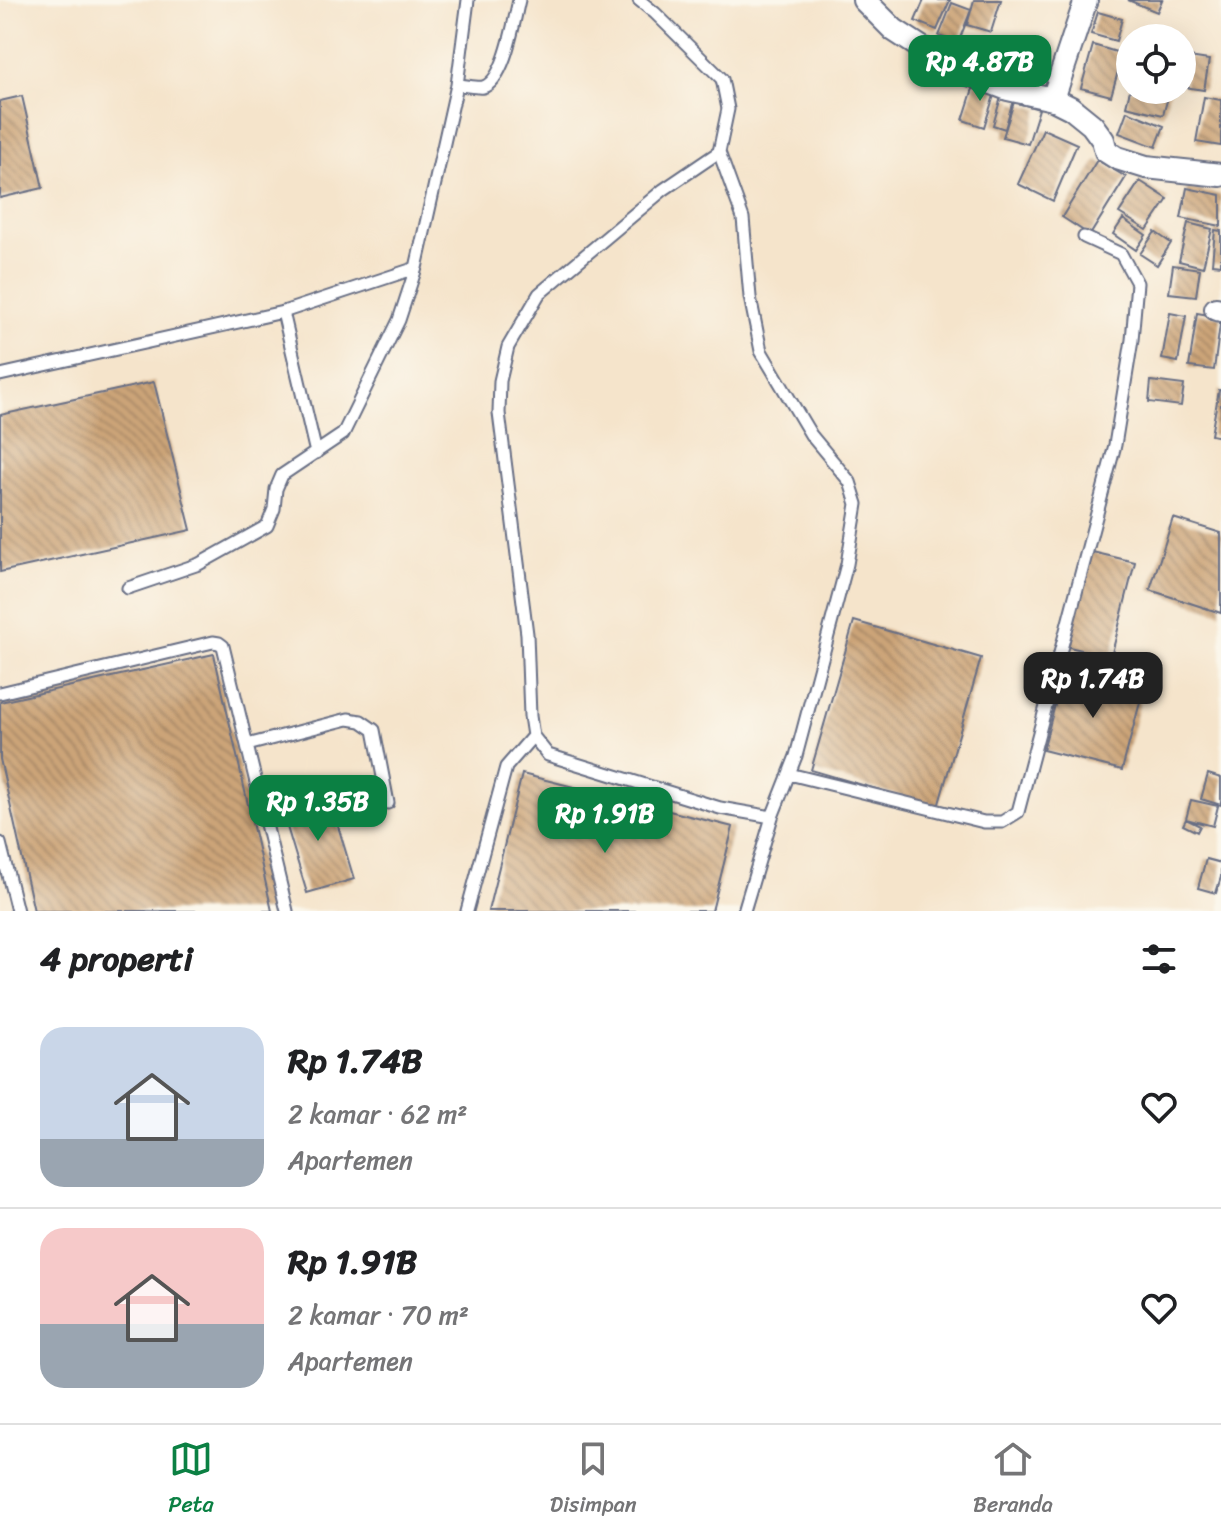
<!DOCTYPE html>
<html lang="id">
<head>
<meta charset="utf-8">
<style>
	body { margin:0; font-family:Sriracha,sans-serif; background:#f6f6f6; color:#202124; height:100vh; display:flex; flex-direction:column; font-size:30px; white-space:nowrap }
	* { box-sizing:border-box; margin:0 }
	p { font-size:26px; color:#757577 }
	.icon { flex:none; width:44px; height:44px; fill:none; stroke:currentColor; stroke-width:2; stroke-linecap:round; stroke-linejoin:round }
	.map { position:relative; height:911px; overflow:hidden }
	.drawer { display:flex; flex-direction:column; background:#fff; flex:1 }
	.drawer>* { flex:none }
	.controls { position:absolute; left:1116px; top:24px; display:grid; gap:16px }
	.controls a { display:grid; place-items:center; width:80px; height:80px; border-radius:50%; background:#fff; box-shadow:0 8px 32px #0002; font-size:40px }
	.price { position:absolute; translate:-50% -68px; padding:0 18px; border-radius:16px; background:#0b8043; color:#fff; font-size:26px; line-height:52px; filter:drop-shadow(0 2px 4px #0008) }
	.price::after { content:''; position:absolute; left:50%; top:48px; width:24px; height:18px; margin-left:-12px; background:inherit; clip-path:polygon(0 0,100% 0,50% 100%) }
	.price.current { background:#222; color:#fff }
	ul { padding:0; list-style:none }
	li { display:flex; align-items:center; gap:24px; height:200px; padding:0 40px }
	li+li { border-top:2px solid #e0e0e0 }
	li span { display:grid; place-items:center; flex:none; width:224px; height:160px; border-radius:24px; color:#555 }
	li>.icon { margin-inline-start:auto }
	span .icon { width:96px; height:96px; fill:#fffc; stroke-width:1 }
	li b { font-size:34px }
	h2 { display:flex; justify-content:space-between; align-items:center; height:96px; padding:0 40px; font-size:34px }
	.tabs { display:flex; justify-content:space-around; align-items:center; height:112px; border-top:2px solid #e0e0e0; background:#fff; font-size:22px; color:#757577 }
	.tabs a { display:grid; justify-items:center; gap:4px }
	.tabs .current { color:#0b8043 }
	.map>svg:first-child { display:block }
</style>
</head>
<body>
<div class="map">
<svg width="1221" height="911" viewBox="0 0 1221 911">
	<defs>
		<pattern id="building-back-hatch" width="6" height="6" patternUnits="userSpaceOnUse" patternTransform="scale(2)"><rect width="6" height="6" fill="#cca478"/><path d="M-1 5l2 2M0 0l6 6M5-1l2 2" fill="none" stroke="#a58666"/></pattern>
	</defs>
	<rect width="100%" height="100%" fill="#fbf7ec"/>
	<filter id="ink" filterUnits="userSpaceOnUse"><feTurbulence type="fractalNoise" baseFrequency=".0125" numOctaves="2"/><feDisplacementMap in="SourceGraphic" scale="16" xChannelSelector="R" yChannelSelector="G"/><feConvolveMatrix kernelMatrix="1 2 1 2 8 2 1 2 1" color-interpolation-filters="sRGB"/></filter>
	<filter id="wash" filterUnits="userSpaceOnUse"><feTurbulence type="fractalNoise" baseFrequency=".006" numOctaves="4" result="noise"/><feDisplacementMap in="SourceGraphic" scale="32" xChannelSelector="R" yChannelSelector="G"/><feGaussianBlur stdDeviation="1.8" result="paint"/><feColorMatrix in="noise" values="0 0 0 0 0 0 0 0 0 0 0 0 0 0 0 0 0 1.4 0 .05"/><feComposite in="paint" operator="in"/></filter>
	<g filter="url(#wash)">
		<rect width="100%" height="100%" fill="#f5e4cb"/>
		<g id="blocks">
			<path fill="url(#building-back-hatch)" d="M924,0H950L937,30L915,21Z
				M974,0H1001L991,32L967,25Z
				M1128,0H1162L1157,12Z
				M952,3L971,10L958,43L939,36Z
				M1098,12L1122,19L1116,41L1091,34Z
				M1093,45L1123,54L1111,96L1081,88Z
				M1189,57L1209,60L1204,90L1184,87Z
				M976,79L997,86L984,127L963,120Z
				M1130,90H1170L1163,115L1126,106Z
				M22,96L43,188L0,198V101Z
				M1001,97L1013,100L1005,129L993,125Z
				M1204,97L1221,100V146L1196,142Z
				M1014,102L1039,109L1028,144L1003,137Z
				M1127,111L1164,126L1156,147L1119,133Z
				M1043,129L1077,144L1053,201L1018,184Z
				M1097,160L1126,177L1090,235L1062,217Z
				M1140,181L1168,199L1147,230L1119,213Z
				M1187,188L1221,195V226L1181,218Z
				M1123,219L1146,235L1136,250L1113,234Z
				M1188,223L1212,229L1203,267L1179,261Z
				M1215,230L1221,231V265L1212,264Z
				M1155,232L1171,243L1157,265L1140,254Z
				M1173,265L1200,269L1196,296L1169,293Z
				M1170,313L1186,316L1178,362L1162,359Z
				M1197,313L1221,317L1214,370L1189,367Z
				M1151,381L1184,385L1181,406L1149,402Z
				M154,382L191,530L0,572V415Z
				M1219,390H1221V437L1211,435Z
				M1173,518L1221,533V613L1150,590Z
				M1088,551L1135,562L1111,657L1065,646Z
				M854,621L981,658L938,807L811,770Z
				M214,654L272,911H34L0,759V702Z
				M1064,671L1143,691L1122,770L1043,750Z
				M522,774L733,827L712,911H488Z
				M1208,774L1221,778V805L1201,799Z
				M328,793L354,879L307,893L281,807Z
				M1191,800L1218,806L1213,826L1186,819Z
				M1186,819L1200,826L1197,832L1183,825Z
				M1206,859L1221,863V877L1216,893L1198,888Z"/>
		</g>
	</g>
	<g filter="url(#ink)">
		<use href="#blocks" fill-opacity="0" stroke="#676e84" stroke-width="2"/>
		<g fill="none" stroke-linecap="round" stroke-linejoin="round">
			<defs>
				<path id="service" d="M639,0L655,13L722,79L728,109L719,152L663,190L539,294L508,347L500,381L499,413L527,634L530,716L533,736L548,755L720,808L772,817
					M457,85C465,85 476,88 483,87C505,81 514,20 519,0
					M719,152L743,218L750,297L761,351L811,435L850,482L857,504L847,564L796,756L772,817L744,911
					M283,312L316,453
					M0,375L283,312L416,268
					M128,588L199,564L267,526L274,509L276,489L282,475L343,434L399,320L416,268L457,85L468,0
					M0,693L213,642L219,643L223,646L287,911
					M247,745L348,719L361,721L374,730L388,803
					M789,774L984,822H1002L1018,812L1115,445L1132,340L1137,283L1121,254L1084,237
					M0,843L17,911
					M467,911L506,767L533,736"/>
				<path id="minor" d="M864,0L894,30L951,67L1008,89L1053,99L1071,108L1092,125L1103,140L1106,151L1117,158L1146,167L1221,175
					M1053,99L1086,0
					M1216,309L1221,310"/>
			</defs>
			<use href="#service" stroke="#676e84" stroke-width="15"/>
			<use href="#minor" stroke="#676e84" stroke-width="26"/>
			<use href="#service" stroke="#fff" stroke-width="11"/>
			<use href="#minor" stroke="#fff" stroke-width="22"/>
		</g>
	</g>
</svg>
<div class="controls">
<a><svg class="icon" aria-label="locate" viewBox="0 0 24 24"><circle cx="12" cy="12" r="6"/><path d="M12 2v4M12 18v4M2 12h4M18 12h4"/></svg></a>
</div>
<b class="price" style="left:980px;top:103px">Rp 4.87B</b>
<b class="price current" style="left:1093px;top:720px">Rp 1.74B</b>
<b class="price" style="left:318px;top:843px">Rp 1.35B</b>
<b class="price" style="left:605px;top:855px">Rp 1.91B</b>
</div>
<section class="drawer">
<h2>4 properti<svg class="icon" aria-label="filters" viewBox="0 0 24 24"><path d="M4 7h16M4 17h16"/><circle cx="9" cy="7" r="2"/><circle cx="15" cy="17" r="2"/></svg></h2>
<ul>
<li><span style="background:linear-gradient(#c9d6e8 70%,#9aa5b1 0)"><svg class="icon" aria-label="home" viewBox="0 0 24 24"><path d="M3 11l9-7 9 7M6 9v11h12V9"/></svg></span><div><b>Rp 1.74B</b><p>2 kamar · 62 m²</p><p>Apartemen</p></div><svg class="icon" aria-label="heart" viewBox="0 0 24 24"><path d="M12 20l-8-8c-3-5 5-10 8-4 3-6 11-1 8 4z"/></svg></li>
<li><span style="background:linear-gradient(#f6c9c9 60%,#9aa5b1 0)"><svg class="icon" aria-label="home" viewBox="0 0 24 24"><path d="M3 11l9-7 9 7M6 9v11h12V9"/></svg></span><div><b>Rp 1.91B</b><p>2 kamar · 70 m²</p><p>Apartemen</p></div><svg class="icon" aria-label="heart" viewBox="0 0 24 24"><path d="M12 20l-8-8c-3-5 5-10 8-4 3-6 11-1 8 4z"/></svg></li>
</ul>
</section>
<nav class="tabs">
<a class="current"><svg class="icon" aria-label="map" viewBox="0 0 24 24"><path d="M3 6l6-2 6 2 6-2v14l-6 2-6-2-6 2zM9 4v14M15 6v14"/></svg>Peta</a>
<a><svg class="icon" aria-label="saved" viewBox="0 0 24 24"><path d="M7 4h10v16l-5-4-5 4z"/></svg>Disimpan</a>
<a><svg class="icon" aria-label="home" viewBox="0 0 24 24"><path d="M3 11l9-7 9 7M6 9v11h12V9"/></svg>Beranda</a>
</nav>
</body>
</html>
